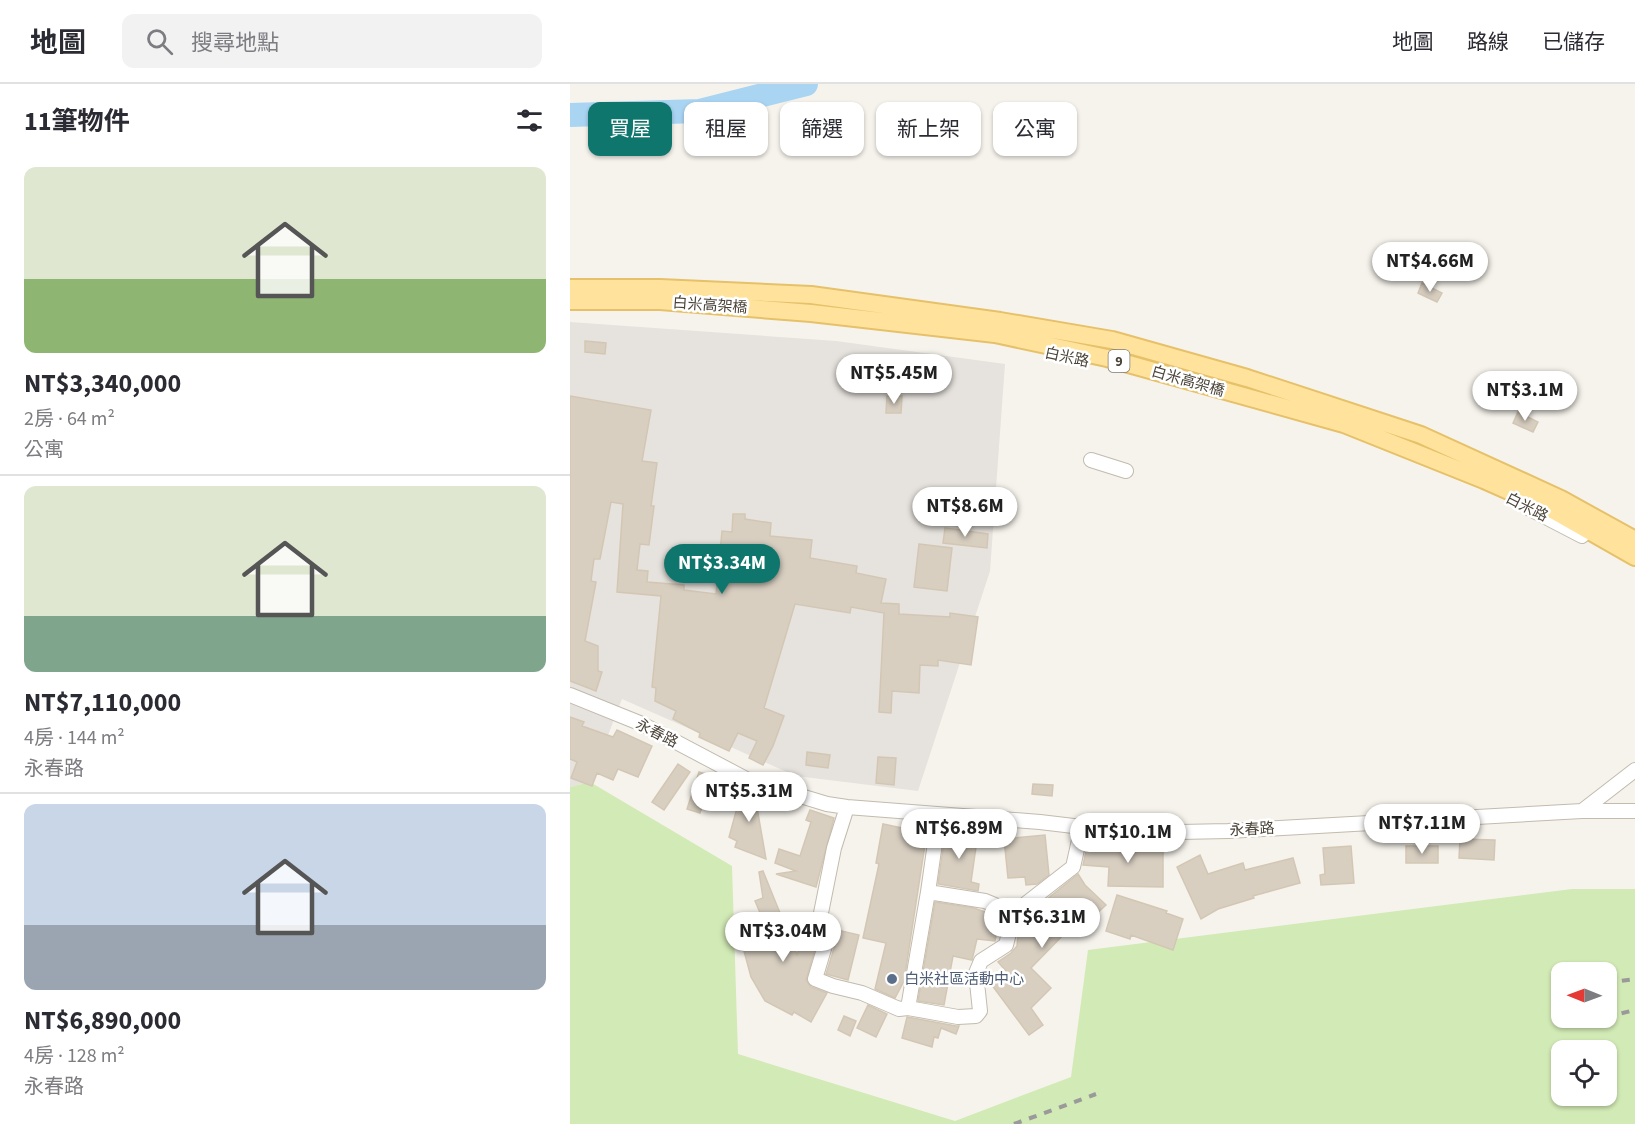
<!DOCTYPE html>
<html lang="zh-TW">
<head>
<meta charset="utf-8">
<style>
	body { margin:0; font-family:"Source Sans 3","Noto Sans TC",sans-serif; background:#f2f2f3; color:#2b2b33; height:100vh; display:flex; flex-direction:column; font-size:22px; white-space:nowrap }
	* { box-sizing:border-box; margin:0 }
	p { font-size:20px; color:#7c7c81 }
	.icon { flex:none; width:33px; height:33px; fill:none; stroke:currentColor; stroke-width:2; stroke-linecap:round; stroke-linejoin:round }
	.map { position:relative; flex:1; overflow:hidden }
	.side { display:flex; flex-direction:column; background:#fff; width:570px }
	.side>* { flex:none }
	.guide { position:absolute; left:18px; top:18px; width:570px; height:54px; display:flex; gap:12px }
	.needle { width:39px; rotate:271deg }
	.buttons { position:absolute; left:981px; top:878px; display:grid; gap:12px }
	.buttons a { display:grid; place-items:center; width:66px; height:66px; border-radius:12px; background:#fff; box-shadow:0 2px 4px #0004; font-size:30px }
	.price { position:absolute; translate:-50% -51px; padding:0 14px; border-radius:21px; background:#fff; color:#222; font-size:20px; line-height:39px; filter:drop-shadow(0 2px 3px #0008) }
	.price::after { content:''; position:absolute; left:50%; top:36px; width:18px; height:14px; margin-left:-9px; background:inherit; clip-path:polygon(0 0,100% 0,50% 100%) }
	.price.selected { background:#0f766e; color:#fff }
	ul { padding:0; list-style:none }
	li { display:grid; align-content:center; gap:12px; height:318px; padding:0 24px }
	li+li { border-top:2px solid #e1e1e2 }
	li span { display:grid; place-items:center; height:186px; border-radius:12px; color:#555 }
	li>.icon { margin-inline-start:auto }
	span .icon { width:108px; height:108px; fill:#fffc; stroke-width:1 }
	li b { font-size:26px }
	h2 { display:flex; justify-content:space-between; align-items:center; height:72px; padding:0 24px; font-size:26px }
	.tag { padding:0 21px; border-radius:12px; background:#fff; box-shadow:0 2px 4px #0004; font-size:21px; line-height:54px }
	.tag.selected { background:#0f766e; color:#fff }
	header { display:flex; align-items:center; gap:36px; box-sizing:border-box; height:84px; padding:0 30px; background:#fff; border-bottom:2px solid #e1e1e2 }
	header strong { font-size:28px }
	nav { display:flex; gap:33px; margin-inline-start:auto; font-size:21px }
	.search { width:420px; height:54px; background:#f2f2f3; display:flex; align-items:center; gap:15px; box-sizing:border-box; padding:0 21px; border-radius:12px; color:#7c7c81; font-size:22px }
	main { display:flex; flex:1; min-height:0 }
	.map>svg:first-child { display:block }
</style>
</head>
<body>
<header>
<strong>地圖</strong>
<div class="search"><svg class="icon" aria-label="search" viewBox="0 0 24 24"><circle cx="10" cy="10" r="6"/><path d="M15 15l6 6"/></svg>搜尋地點</div>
<nav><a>地圖</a><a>路線</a><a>已儲存</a></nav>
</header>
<main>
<section class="side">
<h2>11筆物件<svg class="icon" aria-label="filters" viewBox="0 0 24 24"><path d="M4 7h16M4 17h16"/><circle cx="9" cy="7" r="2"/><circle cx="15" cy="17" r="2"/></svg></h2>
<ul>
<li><span style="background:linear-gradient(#dfe7d0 60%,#8fb573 0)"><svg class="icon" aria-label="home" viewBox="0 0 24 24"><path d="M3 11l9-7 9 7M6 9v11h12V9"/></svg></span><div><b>NT$3,340,000</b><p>2房 · 64 m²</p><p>公寓</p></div></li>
<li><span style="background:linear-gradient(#dfe7d0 70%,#7fa58c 0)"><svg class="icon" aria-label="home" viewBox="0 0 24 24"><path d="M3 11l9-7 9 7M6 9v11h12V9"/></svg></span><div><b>NT$7,110,000</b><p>4房 · 144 m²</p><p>永春路</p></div></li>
<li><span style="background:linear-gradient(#c9d6e8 65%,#9aa5b1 0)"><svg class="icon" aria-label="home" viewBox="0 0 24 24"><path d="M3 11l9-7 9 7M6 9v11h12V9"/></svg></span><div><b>NT$6,890,000</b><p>4房 · 128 m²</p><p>永春路</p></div></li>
</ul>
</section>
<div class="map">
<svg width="1065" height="1040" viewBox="0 0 1065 1040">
	<rect width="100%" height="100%" fill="#f6f3ec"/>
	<path fill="#e6e2dd" d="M0,238L266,257L435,280L420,487L348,707L226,692L52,615L20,698L0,703Z"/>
	<path fill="#d2eab5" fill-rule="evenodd" d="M20,698L162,782L168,970L385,1037L501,993L518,866L1002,805H1065V1040H0V703ZM992,888H1036V933H992ZM992,966H1036V1011H992Z"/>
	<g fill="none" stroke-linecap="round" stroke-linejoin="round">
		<path stroke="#a9d4f2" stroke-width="24" d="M0,31L130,27L236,0"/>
	</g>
	<path fill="#d8cfc1" stroke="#d3c7b4" stroke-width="1.5" d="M852,199L872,209L867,218L848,209Z
		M15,257L36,259L35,270L15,268Z
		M0,312L81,326L72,377L87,379L81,422H84L79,461L70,460L67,486L78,487L77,498L114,501V506L146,510L152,447L162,448L163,430H175V435L201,439L200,452L242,456L240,474L287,482L286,489L316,495L311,519L329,520V530L380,533V529L408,533L401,581L368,576V582L350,581L349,609L322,607L321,629L309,628L314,529L281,523L280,529L225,520L194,624L214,632L203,662L193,681L179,674L187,657L168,649L159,667L129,653L130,649L103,635L106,627L85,617L86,604L82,603L91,512L47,508L53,420L41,418L30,475H24L21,497L26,498L15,557L28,562V587L32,588L26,607L0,597Z
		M317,312H332L331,329H316Z
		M948,328L968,338L963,348L943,339Z
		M375,444L418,450L417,464L373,459Z
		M349,460L382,464L377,507L344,503Z
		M0,633L14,638L12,642L43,653L47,646L82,662L68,693L48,685L43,696L27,689L22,702L1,694L7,678L0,675Z
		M237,668L260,671L258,684L236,681Z
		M308,673L326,674L324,701L306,699Z
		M108,680L120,688L94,726L82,718Z
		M129,688L142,692L130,729L117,725Z
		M463,700L483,701L482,712L462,710Z
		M182,707L203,713L199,723L186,718L196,775L165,763L167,757L159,753L170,713L157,708Z
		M240,726L264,734L246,803L206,790L226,787L205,779L209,765L230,772L241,738L236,736Z
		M347,739L358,741L334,897L325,914L305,905L316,859L293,854L309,780L306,779L313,740L346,747Z
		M376,744L408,749L401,798L409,800L408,807L368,800Z
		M475,751L479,791L467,800L456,801L455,793L438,794L434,755Z
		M890,755L925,756L924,776L889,774Z
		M518,758L537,759V761L593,762V803L538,802L539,783L513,781Z
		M781,762L784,799L751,801L750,791L755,790L753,764Z
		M836,762H868V779H836Z
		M630,771L638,790L673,779L675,786L723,774L730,799L683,812L684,814L648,825L631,835L607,783Z
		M193,787L227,871L236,843L244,846L248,855L236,896L241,903L257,909L241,938L224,928L222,931L195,917L181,893L174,867L193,862L191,855L200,852L185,817L193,814L189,788Z
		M508,790L515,801L536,821L526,830L524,827L502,846L500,844L461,884L481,904L461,924L473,941L459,951L421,900L437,888L428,878L441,869L447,862L448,850L478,819L476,816Z
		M547,811L597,827L596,829L613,835L603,866L561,851L560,855L536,847Z
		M365,818L404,824L429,833L425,857L407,855L402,876L383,872L374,921L348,917Z
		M263,845L289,851L278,896L256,890L266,858Z
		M298,921L317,930L306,953L287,944Z
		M274,932L286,937L280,952L268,946Z
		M337,933L386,942H389L386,950L371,944L368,954L364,953L362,963L332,954Z"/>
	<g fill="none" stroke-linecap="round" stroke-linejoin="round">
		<defs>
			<path id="minor" d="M521,376L556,387
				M960,425L1012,452
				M0,611L72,640L178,696L257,720L277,723L470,738L562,749L658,747L1012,727H1065
				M277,723L264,764L250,834L257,855L245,895L263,902L292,909L329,925L338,924L388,933L406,932L410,927L406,889L411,877L436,861L444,829L503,783L512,743
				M1012,727L1065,686
				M369,731L358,808L415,817L444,829
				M338,924L358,808"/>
			<path id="major" d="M0,204H90L241,211L430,237L542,256L677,294L851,351L991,415L1065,456
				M0,217H90L241,229L425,250L537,274L774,340L914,396L986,428L1065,473"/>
		</defs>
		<use href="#minor" stroke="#c2bbae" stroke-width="16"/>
		<use href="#major" stroke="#e6c16a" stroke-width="20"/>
		<use href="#minor" stroke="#fff" stroke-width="14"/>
		<use href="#major" stroke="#ffe39c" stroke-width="16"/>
		<path stroke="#9a9a9a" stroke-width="4" stroke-dasharray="8 8" stroke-linecap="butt" d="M1036,899L1065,895
			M1036,933L1065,926
			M1001,941L1036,933
			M444,1040L526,1010"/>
	</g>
	<circle fill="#5c6f8a" stroke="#fff" stroke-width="2" cx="322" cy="895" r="6"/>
	<g text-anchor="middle" stroke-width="5" stroke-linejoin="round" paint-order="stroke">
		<rect fill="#fff" stroke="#817c74" stroke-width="1.5" x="538.5" y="266" width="21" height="22" rx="4.5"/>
		<g font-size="14" font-weight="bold" fill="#4b4439">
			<text x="549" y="282">9</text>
		</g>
		<g font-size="15" fill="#4b4439" stroke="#fff">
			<text transform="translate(140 221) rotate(4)" y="5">白米高架橋</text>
			<text transform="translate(497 273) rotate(12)" y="5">白米路</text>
			<text transform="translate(618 297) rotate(16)" y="5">白米高架橋</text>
			<text transform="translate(957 423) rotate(27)" y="5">白米路</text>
			<text transform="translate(87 649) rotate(27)" y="5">永春路</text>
			<text transform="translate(682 745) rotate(-3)" y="5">永春路</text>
		</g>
		<g font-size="15" fill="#4e5e75" stroke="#fff" text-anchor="start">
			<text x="334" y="900">白米社區活動中心</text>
		</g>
	</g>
</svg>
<div class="buttons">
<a><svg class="needle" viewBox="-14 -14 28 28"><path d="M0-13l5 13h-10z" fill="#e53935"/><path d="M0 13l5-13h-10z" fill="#7c7c81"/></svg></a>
<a><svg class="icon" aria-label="locate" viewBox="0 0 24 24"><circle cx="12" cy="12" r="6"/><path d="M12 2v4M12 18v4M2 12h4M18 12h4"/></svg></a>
</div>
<b class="price" style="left:860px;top:209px">NT$4.66M</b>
<b class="price" style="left:324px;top:321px">NT$5.45M</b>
<b class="price" style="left:955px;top:338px">NT$3.1M</b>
<b class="price" style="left:395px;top:454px">NT$8.6M</b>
<b class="price selected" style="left:152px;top:511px">NT$3.34M</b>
<b class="price" style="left:179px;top:739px">NT$5.31M</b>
<b class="price" style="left:852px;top:771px">NT$7.11M</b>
<b class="price" style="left:389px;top:776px">NT$6.89M</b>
<b class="price" style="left:558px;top:780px">NT$10.1M</b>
<b class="price" style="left:472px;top:865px">NT$6.31M</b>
<b class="price" style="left:213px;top:879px">NT$3.04M</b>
<div class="guide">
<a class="tag selected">買屋</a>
<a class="tag">租屋</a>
<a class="tag">篩選</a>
<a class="tag">新上架</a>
<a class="tag">公寓</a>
</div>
</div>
</main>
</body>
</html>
